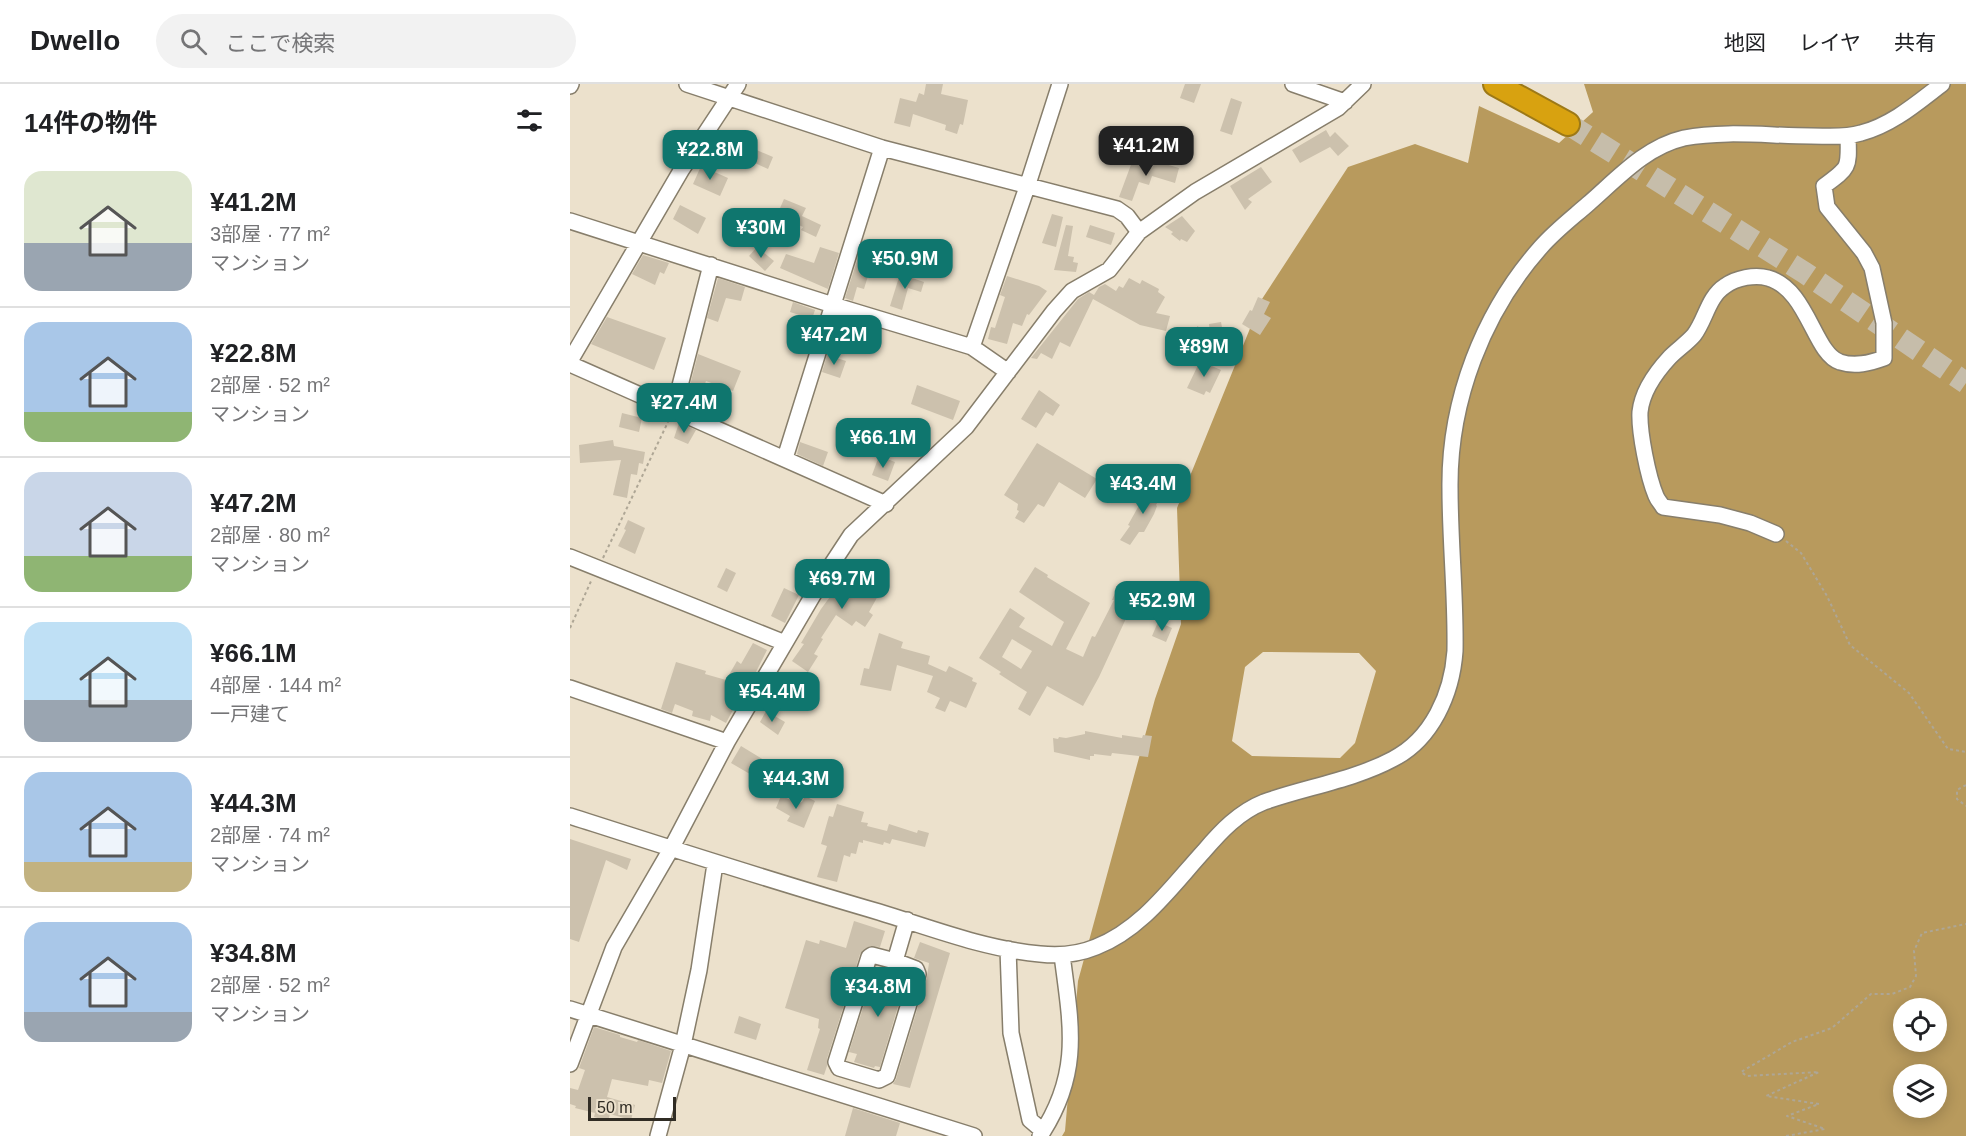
<!DOCTYPE html>
<html lang="ja">
<head>
<meta charset="utf-8">
<style>
	body { margin:0; font-family:Helvetica,"Noto Sans JP",sans-serif; background:#f2f2f2; color:#202124; height:100vh; display:flex; flex-direction:column; font-size:22px; white-space:nowrap }
	* { box-sizing:border-box; margin:0 }
	p { font-size:20px; color:#757577 }
	.icon { flex:none; width:33px; height:33px; fill:none; stroke:currentColor; stroke-width:2; stroke-linecap:round; stroke-linejoin:round }
	.map { position:relative; flex:1; overflow:hidden }
	.drawer { display:flex; flex-direction:column; background:#fff; width:570px }
	.drawer>* { flex:none }
	.buttons { position:absolute; left:1323px; top:914px; display:grid; gap:12px }
	.buttons a { display:grid; place-items:center; width:54px; height:54px; border-radius:50%; background:#fff; box-shadow:0 3px 15px #0003; font-size:30px }
	.scale { position:absolute; left:18px; bottom:15px; width:88px; box-sizing:border-box; padding-left:6px; border:3px solid #302c24; border-top:0; font-size:16px; line-height:21px; white-space:nowrap; color:#302c24; -webkit-text-stroke:4px #ece1cc; paint-order:stroke }
	.price { position:absolute; translate:-50% -51px; padding:0 14px; border-radius:12px; background:#0f766e; color:#fff; font-size:20px; line-height:39px; filter:drop-shadow(0 2px 3px #0008) }
	.price::after { content:''; position:absolute; left:50%; top:36px; width:18px; height:14px; margin-left:-9px; background:inherit; clip-path:polygon(0 0,100% 0,50% 100%) }
	.price.selected { background:#222; color:#fff }
	ul { padding:0; list-style:none }
	li { display:flex; align-items:center; gap:18px; height:150px; padding:0 24px }
	li+li { border-top:2px solid #e0e0e0 }
	li span { display:grid; place-items:center; flex:none; width:168px; height:120px; border-radius:18px; color:#555 }
	li>.icon { margin-inline-start:auto }
	span .icon { width:72px; height:72px; fill:#fffc; stroke-width:1 }
	li b { font-size:26px }
	h2 { display:flex; justify-content:space-between; align-items:center; height:72px; padding:0 24px; font-size:26px }
	header { display:flex; align-items:center; gap:36px; box-sizing:border-box; height:84px; padding:0 30px; background:#fff; border-bottom:2px solid #e0e0e0 }
	header strong { font-size:28px }
	nav { display:flex; gap:33px; margin-inline-start:auto; font-size:21px }
	.search { width:420px; height:54px; background:#f2f2f2; display:flex; align-items:center; gap:15px; box-sizing:border-box; padding:0 21px; border-radius:33px; color:#757577; font-size:22px }
	main { display:flex; flex:1; min-height:0 }
	.map>svg:first-child { display:block }
</style>
</head>
<body>
<header>
<strong>Dwello</strong>
<div class="search"><svg class="icon" aria-label="search" viewBox="0 0 24 24"><circle cx="10" cy="10" r="6"/><path d="M15 15l6 6"/></svg>ここで検索</div>
<nav><a>地図</a><a>レイヤ</a><a>共有</a></nav>
</header>
<main>
<section class="drawer">
<h2>14件の物件<svg class="icon" aria-label="filters" viewBox="0 0 24 24"><path d="M4 7h16M4 17h16"/><circle cx="9" cy="7" r="2"/><circle cx="15" cy="17" r="2"/></svg></h2>
<ul>
<li><span style="background:linear-gradient(#dfe7d0 60%,#9aa5b1 0)"><svg class="icon" aria-label="home" viewBox="0 0 24 24"><path d="M3 11l9-7 9 7M6 9v11h12V9"/></svg></span><div><b>¥41.2M</b><p>3部屋 · 77 m²</p><p>マンション</p></div></li>
<li><span style="background:linear-gradient(#a9c7e8 75%,#8fb573 0)"><svg class="icon" aria-label="home" viewBox="0 0 24 24"><path d="M3 11l9-7 9 7M6 9v11h12V9"/></svg></span><div><b>¥22.8M</b><p>2部屋 · 52 m²</p><p>マンション</p></div></li>
<li><span style="background:linear-gradient(#c9d6e8 70%,#8fb573 0)"><svg class="icon" aria-label="home" viewBox="0 0 24 24"><path d="M3 11l9-7 9 7M6 9v11h12V9"/></svg></span><div><b>¥47.2M</b><p>2部屋 · 80 m²</p><p>マンション</p></div></li>
<li><span style="background:linear-gradient(#bfe0f5 65%,#9aa5b1 0)"><svg class="icon" aria-label="home" viewBox="0 0 24 24"><path d="M3 11l9-7 9 7M6 9v11h12V9"/></svg></span><div><b>¥66.1M</b><p>4部屋 · 144 m²</p><p>一戸建て</p></div></li>
<li><span style="background:linear-gradient(#a9c7e8 75%,#c2b280 0)"><svg class="icon" aria-label="home" viewBox="0 0 24 24"><path d="M3 11l9-7 9 7M6 9v11h12V9"/></svg></span><div><b>¥44.3M</b><p>2部屋 · 74 m²</p><p>マンション</p></div></li>
<li><span style="background:linear-gradient(#a9c7e8 75%,#9aa5b1 0)"><svg class="icon" aria-label="home" viewBox="0 0 24 24"><path d="M3 11l9-7 9 7M6 9v11h12V9"/></svg></span><div><b>¥34.8M</b><p>2部屋 · 52 m²</p><p>マンション</p></div></li>
</ul>
</section>
<div class="map">
<svg width="1396" height="1052" viewBox="0 0 1396 1052">
	<rect width="100%" height="100%" fill="#ece1cc"/>
	<path fill="#b89a5d" fill-rule="evenodd" d="M1014,0H1396V1052H492L495,1047L508,897L585,615L611,540L607,424L692,215L778,83L845,60L898,79L909,22L989,59L1023,28ZM693,568L789,569L806,587L785,659L770,674L682,672L662,657L675,583ZM1334,924H1366V957H1334ZM1334,990H1366V1023H1334Z"/>
	<path fill="#ccc1ad" fill-rule="evenodd" d="M356,0H373L371,10L398,16L393,41L390,40L387,50L375,46L376,41L343,30L340,43L324,39L330,14L346,18L349,9L354,11Z
		M615,0H631L624,19L610,14Z
		M661,14L672,18L662,51L650,47Z
		M756,46L760,53L765,48L779,62L768,72L760,63L730,79L722,66Z
		M175,61L203,73L198,85L170,72Z
		M585,77L609,84L605,99L582,92L579,101L569,98L562,117L549,113L562,78L582,84Z
		M131,82L158,94L150,112L123,100Z
		M691,83L702,98L678,115L682,118L675,126L660,102Z
		M214,115L236,124L232,132L251,141L246,153L231,146L233,143L207,131Z
		M110,121L136,134L128,150L103,135Z
		M482,130L493,133L486,163L472,159Z
		M612,132L625,147L617,158L611,155L610,157L601,150L603,148L595,143Z
		M496,141L503,142L498,172L504,173L503,178L508,179L506,188L484,186Z
		M520,141L545,149L541,161L516,153Z
		M294,155L303,158L296,180L301,182L294,205L287,203L283,217L275,214Z
		M187,163L204,177L195,187L179,172Z
		M250,163L269,169L258,205L210,184L216,170L244,179Z
		M73,171L99,179L94,190L90,188L85,201L62,190Z
		M330,190L354,198L351,208L338,204L332,226L320,222Z
		M437,192L469,202L477,207L459,231L457,230L452,242L443,239L437,260L418,255L421,243L425,244L435,213L430,211Z
		M148,194L175,203L171,217L156,214L148,238L137,234Z
		M559,194L570,200L572,196L589,205L588,208L595,213L586,229L600,232L596,247L570,241L523,215L500,263L490,258L482,275L471,269L467,275L461,274L508,215L519,208L524,211L529,203L535,200L546,207L549,202L553,204Z
		M688,213L700,218L694,230L701,234L690,251L672,240L680,226L682,227Z
		M223,218L245,226L242,235L220,228Z
		M37,233L96,254L84,286L21,260Z
		M269,233L289,240L283,257L264,251Z
		M651,238L654,254L629,258L627,242L640,249L639,240Z
		M128,270L171,287L163,307L136,297L129,317L117,313Z
		M257,271L276,277L270,294L252,288Z
		M630,277L651,286L640,309L636,307L634,311L617,304Z
		M347,301L390,317L383,336L341,320Z
		M469,306L490,321L483,332L476,328L466,344L451,335Z
		M52,329L72,334L69,348L49,343Z
		M109,339L126,346L118,360L104,354Z
		M43,356L44,362L75,368L73,380L69,379L67,391L61,390L57,414L43,411L51,376L10,379L9,361Z
		M230,358L258,368L253,382L227,370Z
		M467,359L527,395L515,414L489,398L474,423L468,420L454,439L445,434L449,427L447,426L448,420L434,411Z
		M309,372L325,378L318,397L302,391Z
		M581,400L590,406L588,411L591,412L586,421L587,422L584,430L574,448H569L560,461L550,456L560,442L558,441Z
		M58,436L75,444L65,470L48,462L56,446L54,445Z
		M279,480H283L319,505L314,513L309,510L299,528L303,531L295,543L286,537L282,542L266,531L251,554L253,555L244,570L248,572L238,588L222,577L234,560L231,559L251,525L271,498L268,496V494Z
		M465,483L478,491L477,493L520,519L496,565L513,573L522,552L525,553L544,516H542L546,507L565,515L529,593L513,622L477,602L460,632L448,625L457,608L429,590L431,588L409,574L440,524L455,534L449,543L482,562L494,538L449,508ZM442,555L462,567L451,585L432,573Z
		M156,484L166,489L157,508L147,503Z
		M214,504L229,511L215,539L201,532Z
		M588,538L602,544L596,558L582,552Z
		M309,549L333,558L331,564L360,572L358,580L376,588L379,582L403,594L402,597L407,599L397,622L396,624L380,617L375,628L365,624L370,614L357,608L363,592L327,581L321,607L290,601L294,584L299,585Z
		M183,559L197,566L181,598L176,606L174,605L156,639L141,631L140,637L122,632L123,627L105,620L102,629L91,625L106,578L136,587L135,590L156,596L167,577L171,580Z
		M196,627L215,638L208,651L190,638Z
		M515,647L552,654V651L572,654L573,651L582,652L578,673L542,669L541,672L524,670V672H520V676L484,668L483,654L488,655L489,653L496,654L515,650Z
		M171,662L194,676L185,693L161,679Z
		M211,712L229,719L232,718L235,712L245,717L234,744L217,737L220,732L206,724Z
		M267,720L294,728L291,738L298,739L297,742L317,747L319,740L347,749L348,746L359,749L355,763L322,755L320,760L314,758L313,761L293,756V759L289,758L286,770L281,769L280,773L274,771L267,798L247,793L257,762L251,760L259,732L263,733Z
		M0,755L61,775L57,786L36,776L9,858L0,855Z
		M284,837L315,847L310,863L300,862L290,870L257,975V982L254,991L237,986L250,945L248,944L249,935L215,924L236,856L249,860L250,856L276,864Z
		M350,858L380,869L340,1004L323,1000L326,995L357,893L359,879L344,874Z
		M310,883L337,892L310,983L305,982L304,984L284,978L287,970L279,968L299,905L303,906Z
		M169,932L191,940L186,956L164,949Z
		M24,943L50,951V953L67,958L68,956L101,967L92,999L79,996L78,1002L42,995L37,1013L65,1021L61,1036L40,1030L38,1037L24,1033L25,1029L5,1024L6,1022L0,1020V1004L8,1006L15,986L9,984Z
		M283,1024L330,1039L326,1052H275Z"/>
	<g fill="none" stroke-linecap="round" stroke-linejoin="round">
		<path stroke="#c6bdaa" stroke-width="22" stroke-dasharray="22 11" stroke-linecap="butt" d="M998,40L1235,189L1396,299"/>
		<defs>
			<path id="minor" d="M117,0L312,64L547,125L557,132L569,148
				M723,0L775,18
				M0,2L1,0
				M0,137L263,221L402,263L438,288
				M402,263L457,103L490,0
				M0,277L112,85L168,0
				M0,280L316,420
				M104,325L141,181
				M215,374L312,64
				M1206,450L1180,439L1150,431L1093,423C1091,419 1088,417 1086,412C1078,393 1069,348 1070,328C1072,308 1087,287 1100,273C1108,265 1117,259 1124,251C1136,235 1138,213 1155,202C1166,194 1185,190 1198,194C1238,205 1244,270 1270,278C1285,283 1300,279 1314,274V239L1302,184L1294,169L1257,123L1254,102C1280,83 1279,84 1278,52
				M0,473L215,559
				M0,604L157,658
				M0,732C103,765 205,798 309,828C361,844 415,865 470,870C488,872 509,870 526,863C572,845 602,802 634,767C651,747 669,728 694,718C736,703 784,696 823,675C862,655 882,610 885,567C886,513 880,458 880,404C879,317 913,228 971,163C985,147 1002,134 1018,120C1047,95 1075,63 1114,54C1155,46 1200,52 1241,52C1258,52 1275,54 1291,49C1322,41 1347,19 1372,0
				M438,865L441,949L460,1036L473,1047
				M325,877L346,885L348,890L317,992L309,996L269,984L266,978L299,873L302,871L325,877L337,836
				M0,925L404,1052
				M0,980L44,863L101,765L157,658L256,489L281,451L396,343L484,227L502,207L539,186L569,148L625,108L768,24L793,0
				M88,1052L113,961L129,886L145,780
				M470,1052C512,989 501,941 492,871"/>
			<path id="highway" d="M925,0L998,40"/>
		</defs>
		<use href="#minor" stroke="#877e6b" stroke-width="18"/>
		<use href="#highway" stroke="#9d7917" stroke-width="26"/>
		<path stroke="#aea695" stroke-width="2" stroke-dasharray="3 3" stroke-linecap="butt" d="M1216,457L1231,469L1257,512L1280,561L1339,609L1378,665L1396,668
			M33,474L98,338
			M0,544L22,495
			M1396,701L1387,706V715L1396,722
			M1216,1052L1255,1045L1217,1032L1249,1020L1196,1012L1249,988L1177,992L1171,988L1222,958L1262,944L1301,910H1322L1340,903L1346,892L1344,867L1352,849L1396,840"/>
		<use href="#minor" stroke="#fff" stroke-width="15"/>
		<use href="#highway" stroke="#d8a210" stroke-width="22"/>
	</g>
</svg>
<div class="buttons">
<a><svg class="icon" aria-label="locate" viewBox="0 0 24 24"><circle cx="12" cy="12" r="6"/><path d="M12 2v4M12 18v4M2 12h4M18 12h4"/></svg></a>
<a><svg class="icon" aria-label="layers" viewBox="0 0 24 24"><path d="M12 4l9 5-9 5-9-5zM3 14l9 5 9-5"/></svg></a>
</div>
<div class="scale">50 m</div>
<b class="price selected" style="left:576px;top:93px">¥41.2M</b>
<b class="price" style="left:140px;top:97px">¥22.8M</b>
<b class="price" style="left:191px;top:175px">¥30M</b>
<b class="price" style="left:335px;top:206px">¥50.9M</b>
<b class="price" style="left:264px;top:282px">¥47.2M</b>
<b class="price" style="left:634px;top:294px">¥89M</b>
<b class="price" style="left:114px;top:350px">¥27.4M</b>
<b class="price" style="left:313px;top:385px">¥66.1M</b>
<b class="price" style="left:573px;top:431px">¥43.4M</b>
<b class="price" style="left:272px;top:526px">¥69.7M</b>
<b class="price" style="left:592px;top:548px">¥52.9M</b>
<b class="price" style="left:202px;top:639px">¥54.4M</b>
<b class="price" style="left:226px;top:726px">¥44.3M</b>
<b class="price" style="left:308px;top:934px">¥34.8M</b>
</div>
</main>
</body>
</html>
